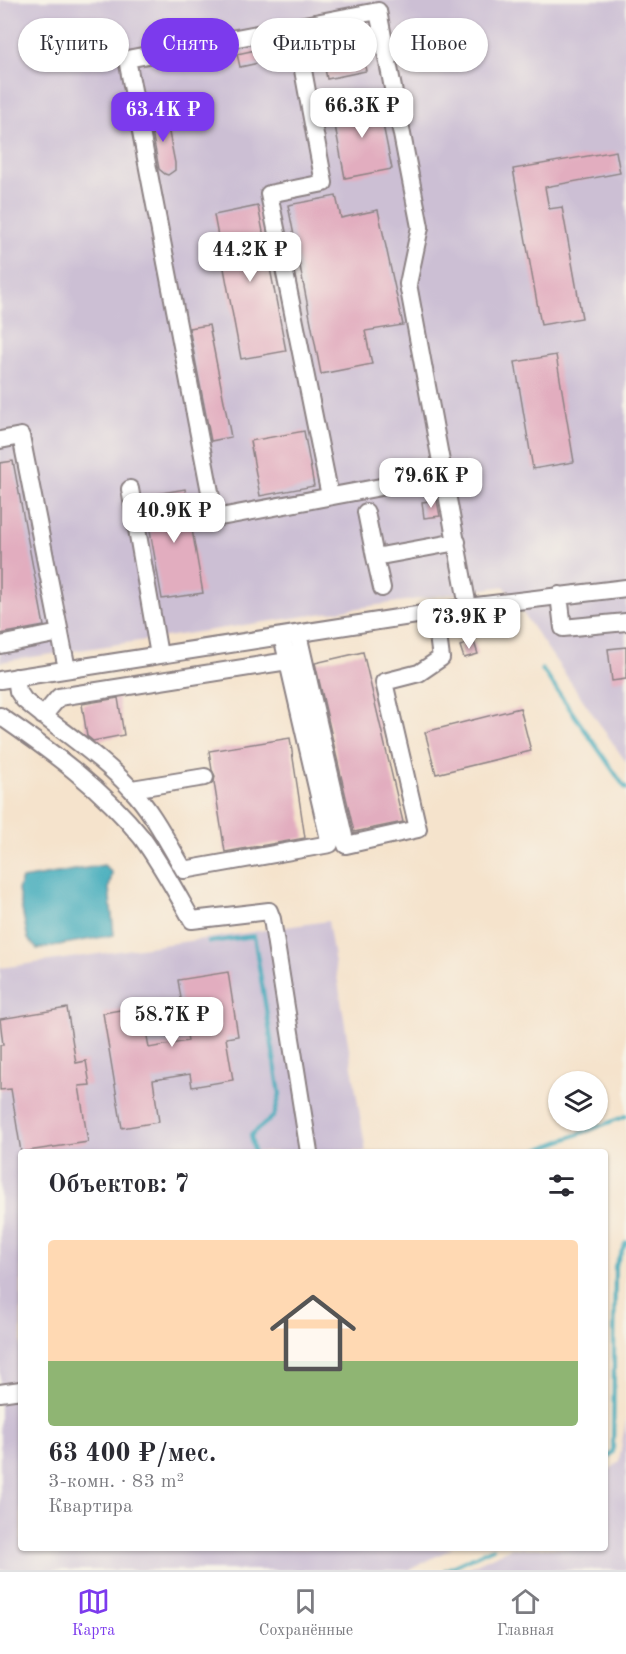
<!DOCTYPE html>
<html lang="ru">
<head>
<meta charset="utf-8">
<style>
	body { margin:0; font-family:"Old Standard TT",serif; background:#f7f7f7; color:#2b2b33; height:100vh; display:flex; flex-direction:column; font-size:22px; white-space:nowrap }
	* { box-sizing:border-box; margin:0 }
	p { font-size:20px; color:#7c7c81 }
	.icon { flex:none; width:33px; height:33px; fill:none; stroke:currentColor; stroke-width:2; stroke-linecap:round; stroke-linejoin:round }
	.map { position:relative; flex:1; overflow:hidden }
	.panel { position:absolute; left:18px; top:1149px; width:590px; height:402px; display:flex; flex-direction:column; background:#fff; border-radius:6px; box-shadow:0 2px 4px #0004 }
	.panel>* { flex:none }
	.hud { position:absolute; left:18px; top:18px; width:591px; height:54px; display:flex; gap:12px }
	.controls { position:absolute; left:548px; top:1071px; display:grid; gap:12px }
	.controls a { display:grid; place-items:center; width:60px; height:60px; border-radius:50%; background:#fff; box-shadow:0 2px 4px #0004; font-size:30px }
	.price { position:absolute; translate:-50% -51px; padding:0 14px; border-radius:12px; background:#fff; color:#222; font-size:20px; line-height:39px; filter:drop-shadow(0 2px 3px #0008) }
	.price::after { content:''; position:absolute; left:50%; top:36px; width:18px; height:14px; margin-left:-9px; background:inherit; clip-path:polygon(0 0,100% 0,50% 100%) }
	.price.active { background:#7c3aed; color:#fff }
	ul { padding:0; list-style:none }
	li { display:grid; align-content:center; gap:12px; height:318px; padding:0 30px }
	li+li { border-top:2px solid #e1e1e2 }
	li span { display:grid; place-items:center; height:186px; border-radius:6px; color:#555 }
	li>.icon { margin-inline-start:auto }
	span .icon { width:108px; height:108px; fill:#fffc; stroke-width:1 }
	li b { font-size:26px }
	h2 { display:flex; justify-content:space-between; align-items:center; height:72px; padding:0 30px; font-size:26px }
	.tag { padding:0 21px; border-radius:27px; background:#fff; box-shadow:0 2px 4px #0004; font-size:21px; line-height:54px }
	.tag.active { background:#7c3aed; color:#fff }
	.tabs { display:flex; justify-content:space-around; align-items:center; height:84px; border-top:2px solid #e1e1e2; background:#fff; font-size:16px; color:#7c7c81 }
	.tabs a { display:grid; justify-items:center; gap:3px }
	.tabs .active { color:#7c3aed }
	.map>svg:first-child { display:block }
</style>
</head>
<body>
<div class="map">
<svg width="626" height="1570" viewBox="0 0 626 1570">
	<rect width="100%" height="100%" fill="#f7f3e8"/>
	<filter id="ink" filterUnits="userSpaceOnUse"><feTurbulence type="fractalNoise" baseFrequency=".0167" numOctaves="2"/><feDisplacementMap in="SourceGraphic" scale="12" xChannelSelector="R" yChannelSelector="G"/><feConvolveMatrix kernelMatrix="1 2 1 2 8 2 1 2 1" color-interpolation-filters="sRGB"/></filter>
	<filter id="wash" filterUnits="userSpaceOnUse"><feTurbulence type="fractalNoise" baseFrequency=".008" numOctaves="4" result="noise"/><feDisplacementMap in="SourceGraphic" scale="24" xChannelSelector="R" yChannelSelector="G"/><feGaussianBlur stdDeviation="1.35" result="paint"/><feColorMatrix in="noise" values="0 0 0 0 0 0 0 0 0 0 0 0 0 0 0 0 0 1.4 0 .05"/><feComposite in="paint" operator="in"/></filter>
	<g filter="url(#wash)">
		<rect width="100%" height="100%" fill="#f5e3cc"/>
		<path fill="#ccbfd4" d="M0,0H626V762L504,586L0,662Z
			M328,921L366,1152H21V1548H453L409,1570H0V968Z
			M626,1419V1570H463L511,1548H604L605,1475L619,1461Z"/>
		<path fill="#3ba9ba" stroke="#2e667a" stroke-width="1.5" d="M104,865L112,873L109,888L114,935L37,949L28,939L18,890L22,879Z"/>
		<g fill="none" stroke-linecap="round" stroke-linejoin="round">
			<path stroke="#3ba9ba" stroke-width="4" d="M542,669L626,789
				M209,942L254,936L280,1094L274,1116L251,1135L254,1152
				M532,1152L626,1116
				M604,1462L613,1452L615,1266L626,1242
				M445,1570L493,1548"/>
		</g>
		<g id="blocks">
			<path fill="#e2adbf" d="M357,28L366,71L327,79L319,36Z
				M274,46L277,59L240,67L237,54Z
				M378,100L392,169L345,178L332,110Z
				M157,111L164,114L166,117L175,163V170L168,175L165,174L159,169L150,121L151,116Z
				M616,151L620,173L545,187L549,209L562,207L582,318L541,325L513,169Z
				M336,196L341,218L378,210L403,325L365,331L372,364L321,374L288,205Z
				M258,206L286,351L241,359L214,215Z
				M209,325L231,437L211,441L189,328Z
				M556,355L574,462L533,469L515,362Z
				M304,431L314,486L260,496L250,441Z
				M13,461L44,626L0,634V463Z
				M185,489L203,593L162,599L144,496Z
				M437,500L440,516L424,518L422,502Z
				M474,642L478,654L464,658L460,646Z
				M626,647V679L612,681L608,649Z
				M363,652L403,822L354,832L315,663Z
				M118,698L124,735L93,741L87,736L82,704Z
				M520,708L531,751L436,774L425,732Z
				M290,738L305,838L225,852L214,782L215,776L212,770L209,751Z
				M228,972L238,1036L226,1038L233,1080L192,1087L190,1074L153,1080L159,1122L122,1128L103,1013L142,1006L149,1048L188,1041L178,980Z
				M67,1008L76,1063L86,1061L90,1085L79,1086L88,1142L21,1152L11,1089L0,1090V1045H3L0,1019Z"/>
		</g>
	</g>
	<g filter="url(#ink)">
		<use href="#blocks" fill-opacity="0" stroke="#8c8284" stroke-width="1.5"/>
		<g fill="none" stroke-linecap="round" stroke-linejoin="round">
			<defs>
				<path id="minor" d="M295,27L324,183L269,194L330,496
					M0,440L21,436L67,669
					M445,475L215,518L127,59L378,11L420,227L408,284L468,607
					M130,489L159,655
					M366,512L375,557
					M382,588L375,557L457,542
					M559,595L563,628L626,622
					M298,634L346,845L418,829L384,682L419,673L441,658L435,613
					M0,645L60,633
					M16,677L18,691L24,700C59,730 100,755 131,789C153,812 168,843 184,870L330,844L282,636
					M0,680L468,607L626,588
					M0,716C51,751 103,789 142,838C161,864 176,892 192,920L269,911L272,919L309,1152
					M43,716L59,697L288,661
					M132,789L205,777
					M0,1393L21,1390"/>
			</defs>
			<use href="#minor" stroke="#8c8284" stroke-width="20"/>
			<use href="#minor" stroke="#fff" stroke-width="16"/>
		</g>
	</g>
</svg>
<div class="controls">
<a><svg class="icon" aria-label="layers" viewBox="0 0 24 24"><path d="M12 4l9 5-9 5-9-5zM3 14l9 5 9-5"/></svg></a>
</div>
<b class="price" style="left:362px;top:139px">66.3K ₽</b>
<b class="price active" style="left:163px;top:143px">63.4K ₽</b>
<b class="price" style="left:250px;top:283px">44.2K ₽</b>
<b class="price" style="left:431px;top:509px">79.6K ₽</b>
<b class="price" style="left:174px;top:544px">40.9K ₽</b>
<b class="price" style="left:469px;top:650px">73.9K ₽</b>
<b class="price" style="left:172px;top:1048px">58.7K ₽</b>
<div class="hud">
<a class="tag">Купить</a>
<a class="tag active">Снять</a>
<a class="tag">Фильтры</a>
<a class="tag">Новое</a>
</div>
<section class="panel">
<h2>Объектов: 7<svg class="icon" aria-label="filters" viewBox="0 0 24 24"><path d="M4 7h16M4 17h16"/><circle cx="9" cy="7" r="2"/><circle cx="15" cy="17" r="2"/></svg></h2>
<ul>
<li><span style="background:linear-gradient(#ffd9b3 65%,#8fb573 0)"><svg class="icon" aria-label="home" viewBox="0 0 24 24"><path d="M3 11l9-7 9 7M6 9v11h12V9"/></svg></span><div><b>63 400 ₽/мес.</b><p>3-комн. · 83 m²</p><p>Квартира</p></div></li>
</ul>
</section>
</div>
<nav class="tabs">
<a class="active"><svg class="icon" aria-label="map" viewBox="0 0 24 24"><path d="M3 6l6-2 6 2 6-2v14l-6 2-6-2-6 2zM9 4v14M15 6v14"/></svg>Карта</a>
<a><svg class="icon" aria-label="saved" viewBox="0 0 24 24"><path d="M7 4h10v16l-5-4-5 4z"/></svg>Сохранённые</a>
<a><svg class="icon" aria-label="home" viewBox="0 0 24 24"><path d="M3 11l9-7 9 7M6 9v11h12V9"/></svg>Главная</a>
</nav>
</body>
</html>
